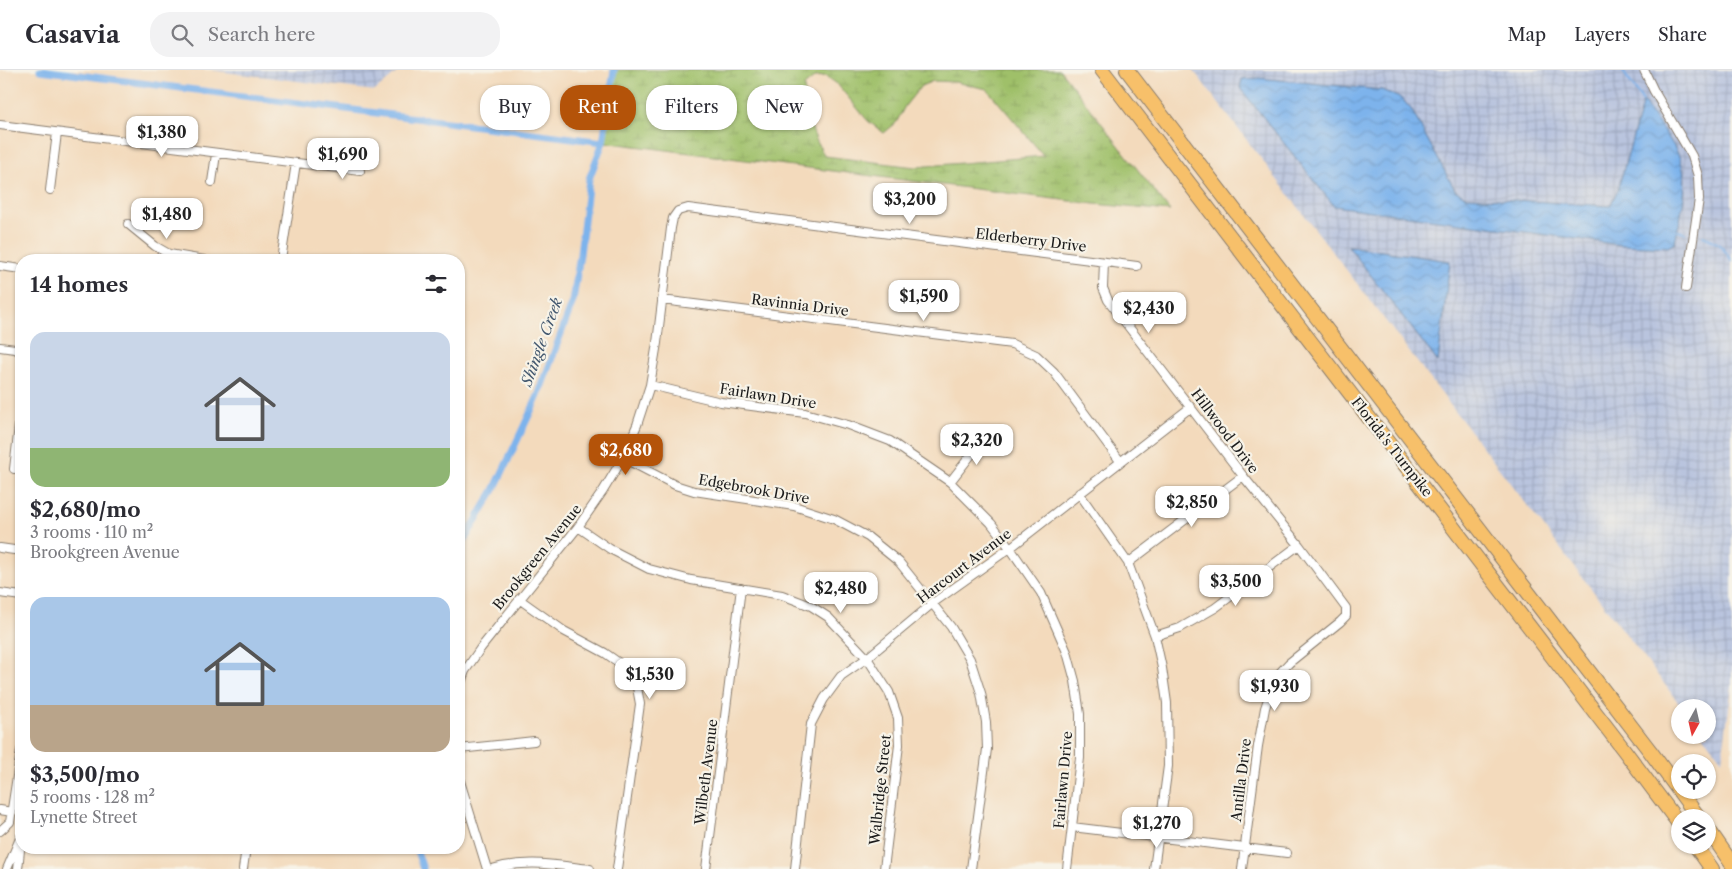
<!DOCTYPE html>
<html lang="en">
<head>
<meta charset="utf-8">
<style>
	body { margin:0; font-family:"Libre Caslon Text",serif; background:#f2f2f3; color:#2b2b33; height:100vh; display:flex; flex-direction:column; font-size:19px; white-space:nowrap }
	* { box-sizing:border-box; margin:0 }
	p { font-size:16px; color:#7c7c81 }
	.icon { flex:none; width:28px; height:28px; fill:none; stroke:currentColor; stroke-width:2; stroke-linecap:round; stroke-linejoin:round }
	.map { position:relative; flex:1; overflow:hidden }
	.side { position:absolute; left:15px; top:184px; width:450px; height:600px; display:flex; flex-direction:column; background:#fff; border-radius:20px; box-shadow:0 1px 4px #0004 }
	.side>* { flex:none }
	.guide { position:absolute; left:480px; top:15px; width:475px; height:45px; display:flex; gap:10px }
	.needle { width:32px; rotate:188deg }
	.controls { position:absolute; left:1671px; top:629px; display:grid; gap:10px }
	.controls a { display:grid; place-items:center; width:45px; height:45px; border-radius:50%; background:#fff; box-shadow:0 1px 4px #0004; font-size:25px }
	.price { position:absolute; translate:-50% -42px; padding:0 11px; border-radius:10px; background:#fff; color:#222; font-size:16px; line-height:32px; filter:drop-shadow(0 1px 2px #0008) }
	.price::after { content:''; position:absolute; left:50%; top:30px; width:15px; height:11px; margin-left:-8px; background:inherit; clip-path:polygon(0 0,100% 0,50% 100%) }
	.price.selected { background:#b45309; color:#fff }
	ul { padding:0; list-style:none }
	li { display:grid; align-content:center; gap:10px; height:265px; padding:0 15px }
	li span { display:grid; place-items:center; height:155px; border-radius:15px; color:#555 }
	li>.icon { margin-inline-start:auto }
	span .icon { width:90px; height:90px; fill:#fffc; stroke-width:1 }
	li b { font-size:21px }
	h2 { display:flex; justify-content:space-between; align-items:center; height:60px; padding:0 15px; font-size:21px }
	.tag { padding:0 18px; border-radius:20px; background:#fff; box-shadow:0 1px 4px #0004; font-size:18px; line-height:45px }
	.tag.selected { background:#b45309; color:#fff }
	header { display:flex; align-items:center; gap:30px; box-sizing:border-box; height:70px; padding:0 25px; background:#fff; border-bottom:1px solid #e1e1e2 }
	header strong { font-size:24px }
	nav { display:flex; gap:28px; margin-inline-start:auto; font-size:18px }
	.search { width:350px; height:45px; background:#f2f2f3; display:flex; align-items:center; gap:12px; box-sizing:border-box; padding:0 18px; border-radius:20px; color:#7c7c81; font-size:19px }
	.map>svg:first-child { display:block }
</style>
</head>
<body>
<header>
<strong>Casavia</strong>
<div class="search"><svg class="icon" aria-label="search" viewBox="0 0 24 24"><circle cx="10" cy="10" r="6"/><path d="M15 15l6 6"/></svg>Search here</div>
<nav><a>Map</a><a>Layers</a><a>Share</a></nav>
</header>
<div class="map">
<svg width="1732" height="799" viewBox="0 0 1732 799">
	<defs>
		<pattern id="industrial-grid" width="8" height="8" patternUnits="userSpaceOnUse" patternTransform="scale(1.25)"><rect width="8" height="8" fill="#b9c4de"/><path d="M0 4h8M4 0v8" fill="none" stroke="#9ea8be"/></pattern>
		<pattern id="wetland-marsh" width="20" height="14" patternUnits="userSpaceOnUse" patternTransform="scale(1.25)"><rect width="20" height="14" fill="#9fc069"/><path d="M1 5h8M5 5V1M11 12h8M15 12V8" fill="none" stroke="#88a45a"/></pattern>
		<pattern id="water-waves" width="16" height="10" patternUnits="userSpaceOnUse" patternTransform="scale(1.25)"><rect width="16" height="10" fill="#7db3ec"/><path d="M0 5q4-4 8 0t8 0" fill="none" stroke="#6b99ca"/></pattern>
	</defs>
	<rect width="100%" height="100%" fill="#f7f3e8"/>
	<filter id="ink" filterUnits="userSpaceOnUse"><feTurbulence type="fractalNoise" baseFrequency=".02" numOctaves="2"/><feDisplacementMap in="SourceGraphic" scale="10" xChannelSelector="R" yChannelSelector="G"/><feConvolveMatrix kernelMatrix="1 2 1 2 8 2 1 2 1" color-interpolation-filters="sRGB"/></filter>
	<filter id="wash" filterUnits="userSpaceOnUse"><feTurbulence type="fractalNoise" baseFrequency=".0096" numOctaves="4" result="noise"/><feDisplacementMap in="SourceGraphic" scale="20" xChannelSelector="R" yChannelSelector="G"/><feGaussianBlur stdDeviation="1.12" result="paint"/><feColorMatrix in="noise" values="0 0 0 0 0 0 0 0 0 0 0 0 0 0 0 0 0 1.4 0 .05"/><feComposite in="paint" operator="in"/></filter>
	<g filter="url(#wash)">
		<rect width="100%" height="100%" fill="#f3dabc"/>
		<path fill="url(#industrial-grid)" d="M210,0H400L375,21Z
			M1193,0H1732V617L1722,690L1703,665H1708V638L1682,637Z"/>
		<path fill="url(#wetland-marsh)" stroke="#5e6e42" fill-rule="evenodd" d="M614,0H1060L1170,141L1094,134L603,72ZM826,6L837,14L868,51L884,63L896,53L905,36L921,16L933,11L955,12L987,19L1044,86L915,97L825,86C811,65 806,41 804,16L815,7Z"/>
		<path fill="url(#water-waves)" stroke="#4c6884" d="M1259,8L1382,20L1402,29L1411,39L1455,120L1467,127L1610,136L1618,119L1643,31C1653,47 1669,66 1677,82C1692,111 1681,143 1675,173L1668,177L1621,175L1334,136L1240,18L1242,9Z
			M1348,176L1450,191L1438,292Z"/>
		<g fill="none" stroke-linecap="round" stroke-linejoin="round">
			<path stroke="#7db3ec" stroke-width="2" d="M1622,0L1643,31
				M1678,161L1685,163
				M1703,166C1717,171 1724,178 1732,191"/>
			<path stroke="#7db3ec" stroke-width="7" d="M40,0L603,72
				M459,479L494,420L538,326L573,231L580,184L589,109L603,72L614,0
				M416,778L423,799"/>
		</g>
	</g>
	<g filter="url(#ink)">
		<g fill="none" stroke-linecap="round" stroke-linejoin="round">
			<defs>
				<path id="minor" d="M1644,0L1654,21L1692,86L1698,106L1699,129L1686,218
					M0,55L360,101
					M212,112L216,84
					M50,120L57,63
					M128,154L155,176L169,184L204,190
					M281,190L296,93
					M1104,192L1103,218L1108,230L1243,406L1299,475L1346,538V546L1340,552L1289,593L1275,608L1265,638L1258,676L1242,799
					M0,196L21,199
					M662,230L1012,274L1036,285L1054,302L1120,391
					M0,277L15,279L21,282
					M650,315L721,332L805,343L848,355L890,371L950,412L991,453L1010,478L1041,523L1067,582L1075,611L1080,644V688L1067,799
					M623,388L675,415L694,421L794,436L834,449L868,467L899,492L951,557L970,589L981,623L986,652L987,679L971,799
					M14,399L21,338
					M950,412L985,367
					M1079,423L1128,493L1155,566L1162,598L1167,633L1168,696L1154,799
					M578,457L610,479L649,499L691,510L782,525L811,536L828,547L867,588L889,622L898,648L899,675L884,799
					M0,478L21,481
					M1128,493L1243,406
					M0,523L21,526
					M519,529L564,561L605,583L625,597L636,612L640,634L617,799
					M1155,566L1180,558L1215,538L1299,475
					M459,618L465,601L480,579L578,457L603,421L623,388L637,355L650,315L657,273L671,158L673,148L678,141L688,138L1137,196
					M459,679L534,671
					M459,708L487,799
					M0,740L12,742
					M1072,757L1287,783
					M0,761L10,752L21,680
					M7,799L21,766
					M18,799L21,771
					M243,799L246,778
					M492,799C528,789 554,795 590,799
					M706,799L741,518
					M795,799L811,654L824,629L841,606L867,588L933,533L1010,478L1191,337"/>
				<path id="motorway" d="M1102,0L1624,680L1680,755
					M1127,0L1650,681L1699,748
					M1708,759L1732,794
					M1695,775L1712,799"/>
			</defs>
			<use href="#minor" stroke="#887b6c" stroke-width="10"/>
			<use href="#motorway" stroke="#887b6c" stroke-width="16"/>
			<use href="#minor" stroke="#fff" stroke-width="8"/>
			<use href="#motorway" stroke="#f7c06b" stroke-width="14"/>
		</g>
	</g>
	<g text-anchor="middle" stroke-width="4.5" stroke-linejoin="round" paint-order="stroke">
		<g font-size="14" fill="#1c1c1c" stroke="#f7f3e8">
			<text transform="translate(1031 170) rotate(7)" y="5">Elderberry Drive</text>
			<text transform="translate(800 235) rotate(7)" y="5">Ravinnia Drive</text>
			<text transform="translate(768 326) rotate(9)" y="5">Fairlawn Drive</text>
			<text transform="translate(1225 361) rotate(53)" y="5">Hillwood Drive</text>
			<text transform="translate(1392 377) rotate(52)" y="5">Florida's Turnpike</text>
			<text transform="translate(754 419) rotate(10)" y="5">Edgebrook Drive</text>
			<text transform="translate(537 487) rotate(-51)" y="5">Brookgreen Avenue</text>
			<text transform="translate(964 496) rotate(-37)" y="5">Harcourt Avenue</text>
			<text transform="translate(706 702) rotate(-83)" y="5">Wilbeth Avenue</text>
			<text transform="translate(1063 710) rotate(-85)" y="5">Fairlawn Drive</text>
			<text transform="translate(1241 710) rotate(-83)" y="5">Antilla Drive</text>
			<text transform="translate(880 720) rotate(-84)" y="5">Walbridge Street</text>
		</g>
		<g font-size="15" font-style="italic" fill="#43586f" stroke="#f7f3e8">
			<text transform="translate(542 272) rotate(-70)" y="5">Shingle Creek</text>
		</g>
	</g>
</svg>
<div class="controls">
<a><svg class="needle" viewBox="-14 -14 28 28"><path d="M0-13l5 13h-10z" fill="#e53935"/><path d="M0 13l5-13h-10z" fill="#7c7c81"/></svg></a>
<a><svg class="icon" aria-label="locate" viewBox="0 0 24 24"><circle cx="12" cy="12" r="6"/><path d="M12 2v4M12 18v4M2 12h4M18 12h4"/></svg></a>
<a><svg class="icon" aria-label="layers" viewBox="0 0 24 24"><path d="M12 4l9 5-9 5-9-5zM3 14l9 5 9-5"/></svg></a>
</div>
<b class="price" style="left:162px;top:88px">$1,380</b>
<b class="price" style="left:343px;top:110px">$1,690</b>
<b class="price" style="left:910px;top:155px">$3,200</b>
<b class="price" style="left:167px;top:170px">$1,480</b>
<b class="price" style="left:924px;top:252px">$1,590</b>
<b class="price" style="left:1149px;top:264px">$2,430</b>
<b class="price" style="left:977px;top:396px">$2,320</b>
<b class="price selected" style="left:626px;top:406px">$2,680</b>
<b class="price" style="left:1192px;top:458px">$2,850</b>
<b class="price" style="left:1236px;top:537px">$3,500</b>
<b class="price" style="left:841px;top:544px">$2,480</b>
<b class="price" style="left:650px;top:630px">$1,530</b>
<b class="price" style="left:1275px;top:642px">$1,930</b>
<b class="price" style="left:1157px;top:779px">$1,270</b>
<div class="guide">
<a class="tag">Buy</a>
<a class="tag selected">Rent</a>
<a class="tag">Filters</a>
<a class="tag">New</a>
</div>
<section class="side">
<h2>14 homes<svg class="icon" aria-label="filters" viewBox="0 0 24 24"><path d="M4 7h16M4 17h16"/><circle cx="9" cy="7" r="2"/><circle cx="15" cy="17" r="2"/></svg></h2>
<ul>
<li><span style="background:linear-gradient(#c9d6e8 75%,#8fb573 0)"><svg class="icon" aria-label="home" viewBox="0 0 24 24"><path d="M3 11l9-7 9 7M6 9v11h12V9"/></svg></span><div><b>$2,680/mo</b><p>3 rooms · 110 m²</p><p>Brookgreen Avenue</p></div></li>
<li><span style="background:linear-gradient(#a9c7e8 70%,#b9a48a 0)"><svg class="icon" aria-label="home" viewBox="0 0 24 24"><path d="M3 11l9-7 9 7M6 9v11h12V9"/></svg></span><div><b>$3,500/mo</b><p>5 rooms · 128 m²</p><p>Lynette Street</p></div></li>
</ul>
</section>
</div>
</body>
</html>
